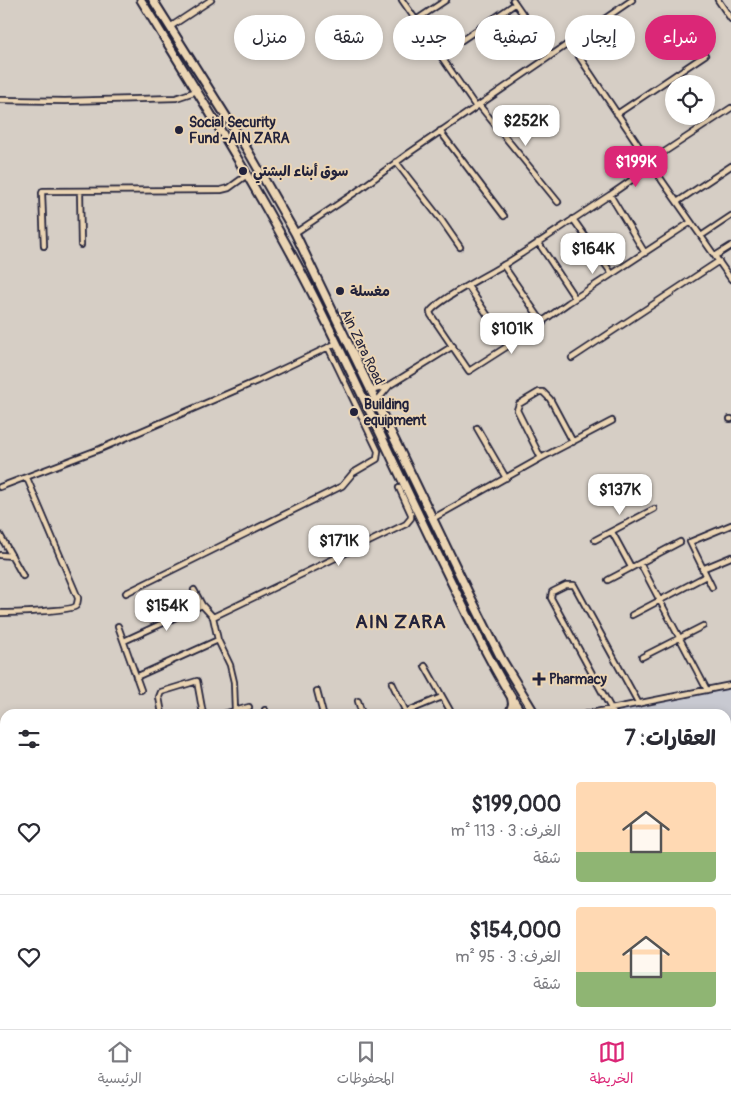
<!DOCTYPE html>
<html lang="ar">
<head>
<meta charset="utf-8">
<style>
	body { margin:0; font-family:Pangolin,"Playpen Sans Arabic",sans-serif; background:#f2f2f3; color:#2b2b33; direction:rtl; height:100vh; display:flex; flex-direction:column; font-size:19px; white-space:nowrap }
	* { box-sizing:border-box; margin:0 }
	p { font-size:16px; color:#7c7c81 }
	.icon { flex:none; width:28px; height:28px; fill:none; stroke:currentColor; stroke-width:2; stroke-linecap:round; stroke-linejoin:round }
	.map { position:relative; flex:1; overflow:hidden; direction:ltr }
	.panel { position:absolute; left:0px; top:709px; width:731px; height:321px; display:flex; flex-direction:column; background:#fff; border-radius:15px 15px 0 0; box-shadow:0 2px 8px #0003; direction:rtl }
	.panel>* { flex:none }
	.hud { position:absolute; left:15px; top:15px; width:701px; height:45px; direction:rtl; display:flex; gap:10px }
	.buttons { position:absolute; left:665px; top:75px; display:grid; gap:10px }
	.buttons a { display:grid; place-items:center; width:50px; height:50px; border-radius:50%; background:#fff; box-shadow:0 2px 8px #0003; font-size:25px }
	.price { position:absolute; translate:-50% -42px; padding:0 11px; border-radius:10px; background:#fff; color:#222; font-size:16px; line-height:32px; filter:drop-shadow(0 1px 2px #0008) }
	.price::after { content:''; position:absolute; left:50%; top:30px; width:15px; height:11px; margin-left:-8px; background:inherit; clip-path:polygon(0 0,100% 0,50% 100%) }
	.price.selected { background:#db2777; color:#fff }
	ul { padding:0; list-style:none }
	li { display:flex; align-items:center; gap:15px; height:125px; padding:0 15px }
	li+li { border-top:1px solid #e1e1e2 }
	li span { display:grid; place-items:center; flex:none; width:140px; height:100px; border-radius:5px; color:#555 }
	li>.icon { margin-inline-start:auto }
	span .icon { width:60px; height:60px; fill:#fffc; stroke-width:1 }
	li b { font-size:21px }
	h2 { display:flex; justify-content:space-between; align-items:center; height:60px; padding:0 15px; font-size:21px }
	.chip { padding:0 18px; border-radius:22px; background:#fff; box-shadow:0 2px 8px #0003; font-size:18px; line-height:45px }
	.chip.selected { background:#db2777; color:#fff }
	.dock { display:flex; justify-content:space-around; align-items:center; height:70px; border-top:1px solid #e1e1e2; background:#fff; font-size:14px; color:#7c7c81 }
	.dock a { display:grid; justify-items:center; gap:2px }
	.dock .selected { color:#db2777 }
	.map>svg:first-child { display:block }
</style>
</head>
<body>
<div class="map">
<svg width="731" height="1029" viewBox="0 0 731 1029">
	<rect width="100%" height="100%" fill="#d6cec5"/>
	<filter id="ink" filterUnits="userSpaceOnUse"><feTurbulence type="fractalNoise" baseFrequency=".02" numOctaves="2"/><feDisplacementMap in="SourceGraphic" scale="10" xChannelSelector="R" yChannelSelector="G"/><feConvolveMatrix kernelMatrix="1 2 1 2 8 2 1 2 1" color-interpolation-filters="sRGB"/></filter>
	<g filter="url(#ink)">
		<path fill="#c8c9d1" d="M731,688V787L726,789V714H606Z"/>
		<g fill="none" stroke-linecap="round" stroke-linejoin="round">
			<defs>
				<path id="minor" d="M402,0L476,107
					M513,0L551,55
					M718,0L731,19
					M416,20L446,0
					M170,27L211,0
					M570,43L663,182L731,279
					M440,55L515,4
					M0,100L65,101L176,98L197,91
					M479,105L558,202
					M617,114L705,55
					M440,131L504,216
					M396,162L442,221L460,247
					M649,162L731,108
					M80,191L81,245
					M610,195L652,166
					M677,202L731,166
					M573,219L612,274
					M295,233L356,192L409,153L632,0
					M701,236L731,216
					M538,242L575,298
					M44,246L42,193L43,191L221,190L229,188L247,175
					M715,256L731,246
					M503,265L543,323
					M468,286L508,346L469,371L431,315L430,312C439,299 490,273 507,263C542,241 576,217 610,195L645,253
					M508,346L568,303L691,222
					M572,358L719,261
					M370,391L389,386
					M376,402L390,385L453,346
					M730,419H731
					M477,428L506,478
					M541,458L517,410L519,404L539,392H543L550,399L573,442
					M0,487L100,449L257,381L337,343
					M432,519L541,458L612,421
					M612,532L631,567
					M0,535L23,576
					M595,540L654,509
					M0,555L12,556
					M640,563L707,690
					M702,569L731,557
					M608,580L680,542
					M712,587L690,542L731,525
					M194,590L202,605L213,617L218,640L230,665L234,682L235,711
					M126,593L342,486L353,473L377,459L378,451L328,347
					M0,613C10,613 72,611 76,606C77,605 78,600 78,598L27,478
					M632,615L706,576
					M213,617L406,524L411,518V514L399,488
					M118,626L141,690
					M124,641L202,605
					M642,657L703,626
					M425,666L452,714
					M136,677L218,640
					M392,683L406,712
					M317,691L323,714
					M358,701L362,714
					M265,710L266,714
					M162,714L159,697L161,692L197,681L203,714
					M223,714L249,707
					M401,714L442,697
					M586,714L731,685
					M614,714L551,598L552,592L566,585H574L639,704
					M0,769L5,797
					M0,831H5
					M726,896L731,893
					M726,988L731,985
					M448,1025L450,1029
					M479,1029L492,1025
					M673,1029L678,1025"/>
				<path id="secondary" d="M509,714L512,704L511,697
					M0,852L5,851
					M197,1025L198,1029"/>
				<path id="primary" d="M141,0C205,105 272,210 326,321C366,402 404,485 444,567C468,616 492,668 522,714
					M153,0L248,151L295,233L468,592L501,658L535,714
					M726,906L731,910
					M726,929L731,933"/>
			</defs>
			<use href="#minor" stroke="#22223b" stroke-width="8"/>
			<use href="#secondary" stroke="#22223b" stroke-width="10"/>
			<use href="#primary" stroke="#22223b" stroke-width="11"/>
			<use href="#minor" stroke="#ebd5b4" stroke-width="4.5"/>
			<use href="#secondary" stroke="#ebd5b4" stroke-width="6"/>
			<use href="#primary" stroke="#ebd5b4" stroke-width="7"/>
		</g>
	</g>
	<g fill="#22223b" stroke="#ebd5b4" stroke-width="2">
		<circle cx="179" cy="130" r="5"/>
		<circle cx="243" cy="171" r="5"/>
		<circle cx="340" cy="291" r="5"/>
		<circle cx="354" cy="412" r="5"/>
		<path d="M536.5 671.5h5v5h5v5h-5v5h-5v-5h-5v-5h5z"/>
	</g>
	<g text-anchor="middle" stroke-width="4" stroke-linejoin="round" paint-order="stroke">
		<g font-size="14" font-weight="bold" fill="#22223b" stroke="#ebd5b4" text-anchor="start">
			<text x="189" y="127">Social Security<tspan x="189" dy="16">Fund -AIN ZARA</tspan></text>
			<text x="253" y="176">سوق أبناء البشتي</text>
			<text x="350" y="296">مغسلة</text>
			<text x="364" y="409">Building<tspan x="364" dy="16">equipment</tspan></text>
			<text x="549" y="684">Pharmacy</text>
		</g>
		<g font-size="14" fill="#22223b" stroke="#ebd5b4">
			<text transform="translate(363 347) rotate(64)" y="5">Ain Zara Road</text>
		</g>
		<g font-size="19" font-weight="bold" letter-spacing="1" fill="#22223b" stroke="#ebd5b4">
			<text x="401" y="628">AIN ZARA</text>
		</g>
	</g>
</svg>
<div class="buttons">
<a><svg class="icon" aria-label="locate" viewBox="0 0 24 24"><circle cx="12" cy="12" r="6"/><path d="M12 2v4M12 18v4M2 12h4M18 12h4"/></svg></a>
</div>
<b class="price" style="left:526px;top:147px">$252K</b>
<b class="price selected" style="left:636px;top:188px">$199K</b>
<b class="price" style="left:593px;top:275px">$164K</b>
<b class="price" style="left:512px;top:355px">$101K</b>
<b class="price" style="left:620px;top:516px">$137K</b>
<b class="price" style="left:339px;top:567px">$171K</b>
<b class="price" style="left:167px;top:632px">$154K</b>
<div class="hud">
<a class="chip selected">شراء</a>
<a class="chip">إيجار</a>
<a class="chip">تصفية</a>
<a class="chip">جديد</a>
<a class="chip">شقة</a>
<a class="chip">منزل</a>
</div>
<section class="panel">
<h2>العقارات: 7<svg class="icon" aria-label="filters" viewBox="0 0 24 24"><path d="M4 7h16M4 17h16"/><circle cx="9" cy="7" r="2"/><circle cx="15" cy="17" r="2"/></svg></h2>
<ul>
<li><span style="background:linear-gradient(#ffd9b3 70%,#8fb573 0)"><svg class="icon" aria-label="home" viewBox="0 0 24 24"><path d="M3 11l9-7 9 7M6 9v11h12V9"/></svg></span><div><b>$199,000</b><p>الغرف: 3 · 113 m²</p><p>شقة</p></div><svg class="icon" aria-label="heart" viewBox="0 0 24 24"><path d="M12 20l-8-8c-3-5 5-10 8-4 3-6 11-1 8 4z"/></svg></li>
<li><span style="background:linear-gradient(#ffd9b3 65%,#8fb573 0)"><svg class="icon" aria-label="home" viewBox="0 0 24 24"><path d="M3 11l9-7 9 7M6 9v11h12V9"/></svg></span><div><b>$154,000</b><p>الغرف: 3 · 95 m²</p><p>شقة</p></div><svg class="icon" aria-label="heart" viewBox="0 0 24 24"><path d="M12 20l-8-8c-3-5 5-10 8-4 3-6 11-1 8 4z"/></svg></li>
</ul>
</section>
</div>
<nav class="dock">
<a class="selected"><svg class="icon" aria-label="map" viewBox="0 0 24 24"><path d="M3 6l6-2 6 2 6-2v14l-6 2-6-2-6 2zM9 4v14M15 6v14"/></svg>الخريطة</a>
<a><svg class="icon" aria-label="saved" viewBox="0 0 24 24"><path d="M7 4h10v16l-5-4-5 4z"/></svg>المحفوظات</a>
<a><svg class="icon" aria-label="home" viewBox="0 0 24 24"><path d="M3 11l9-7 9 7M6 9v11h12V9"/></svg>الرئيسية</a>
</nav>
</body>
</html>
